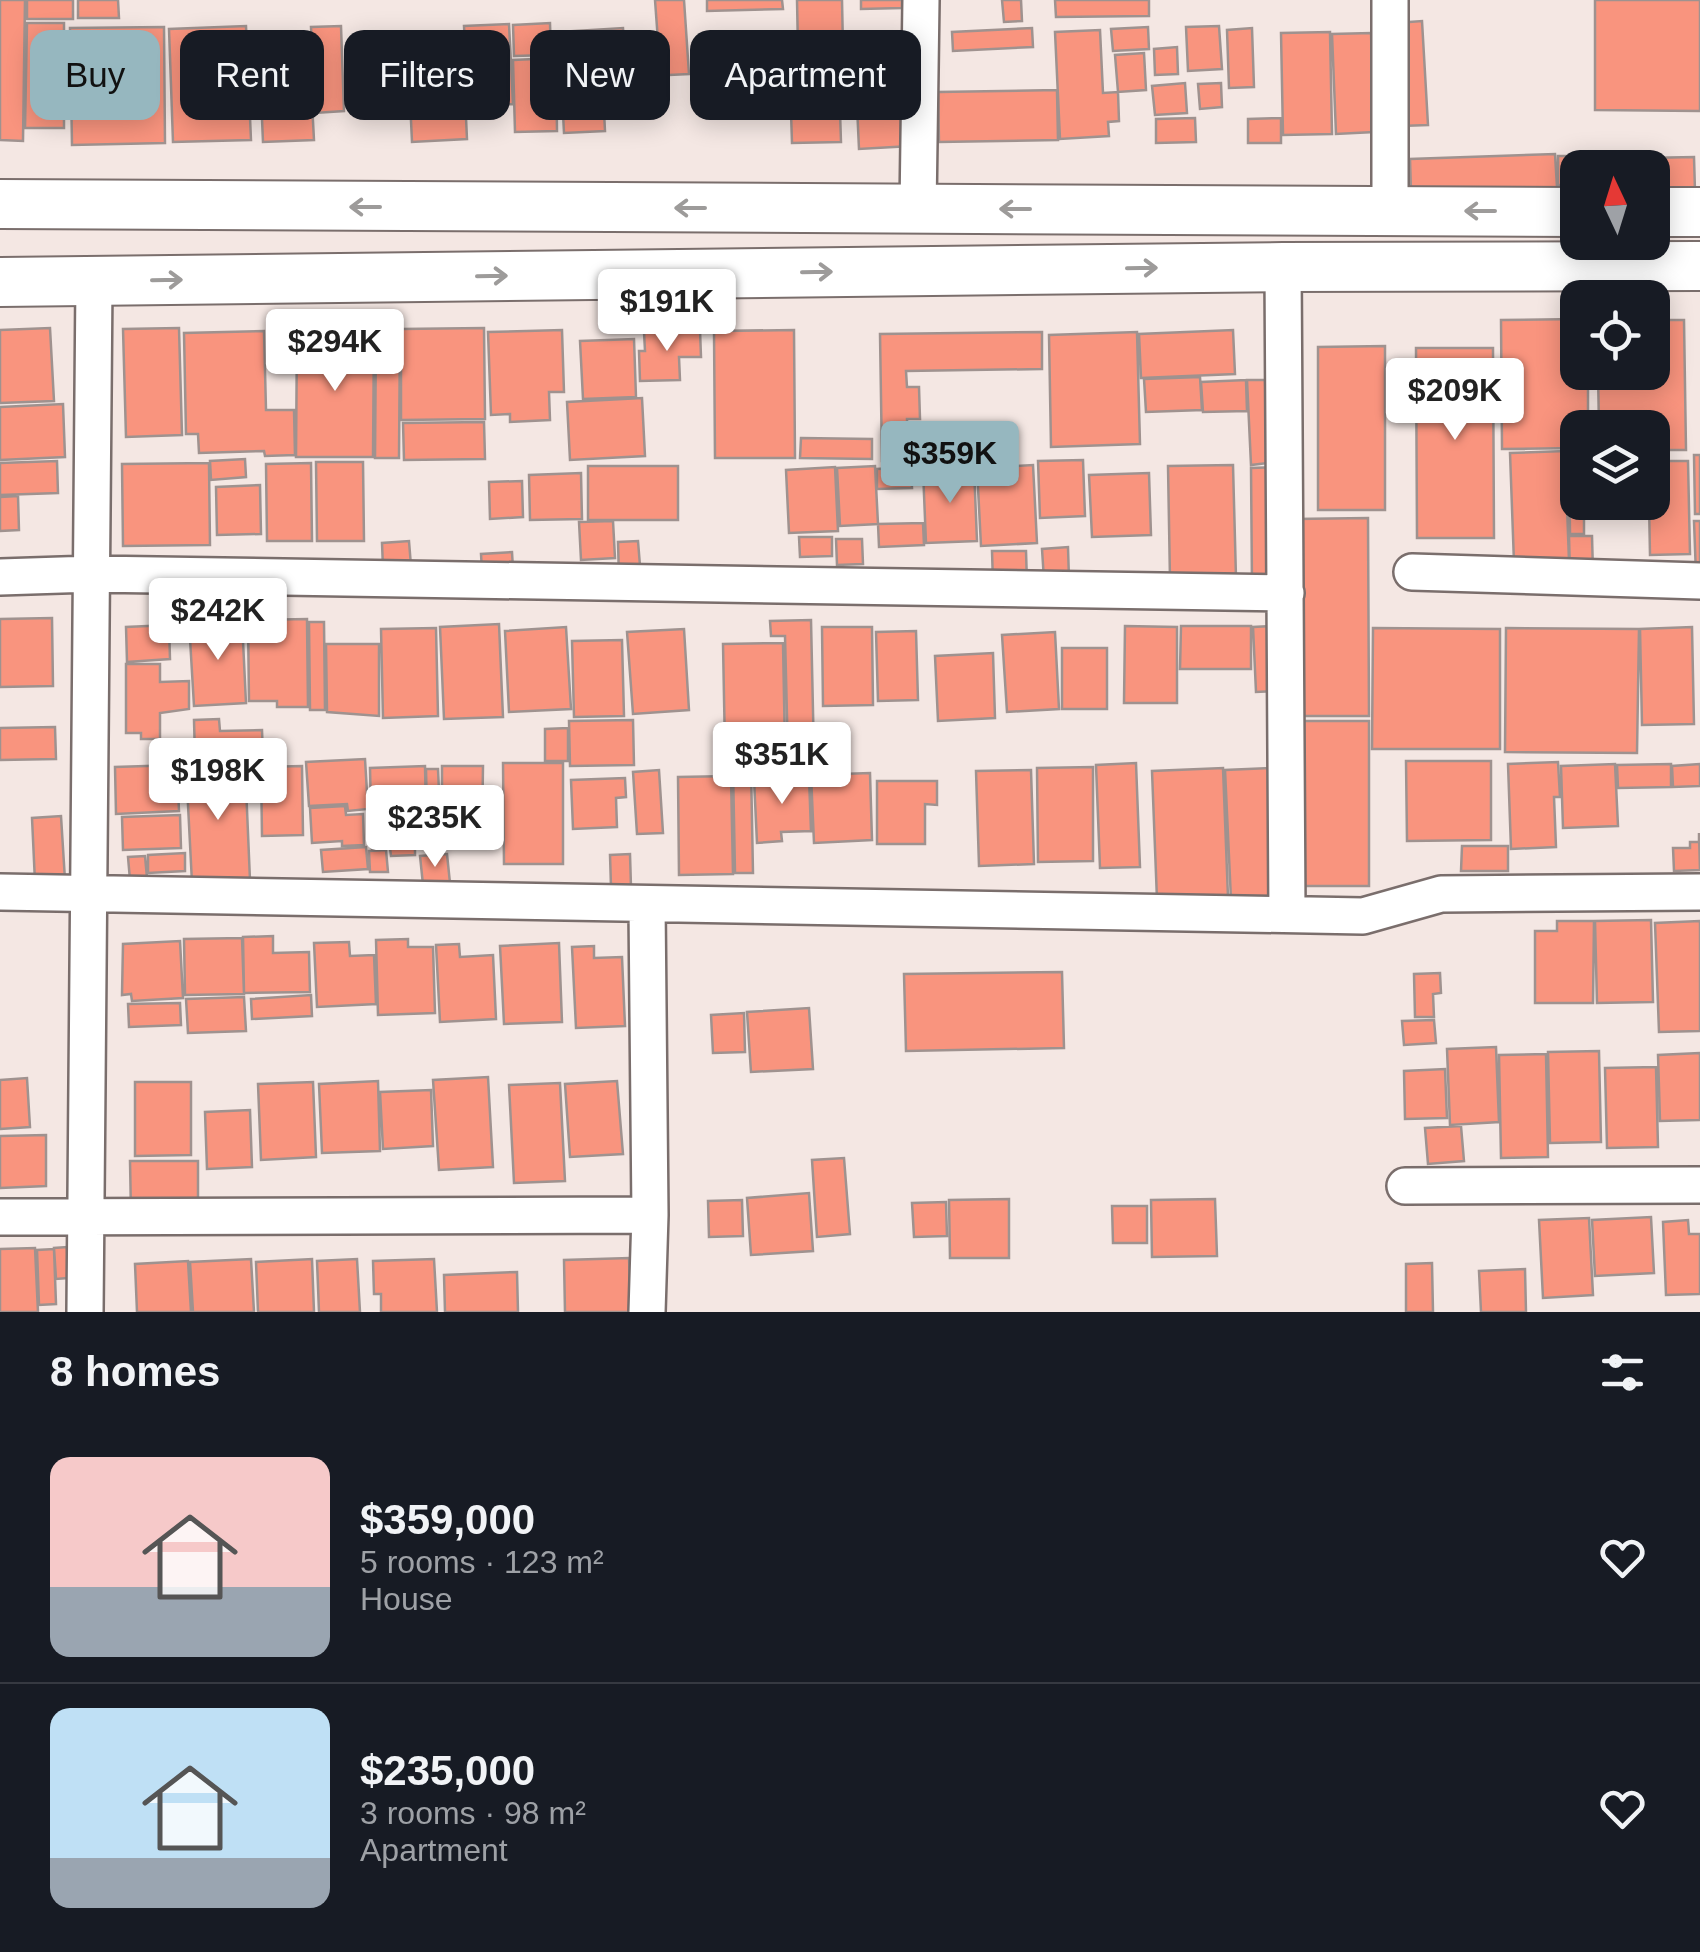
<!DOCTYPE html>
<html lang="en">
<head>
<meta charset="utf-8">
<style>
	body { margin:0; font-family:Helvetica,sans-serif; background:#242831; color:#f1f3f6; height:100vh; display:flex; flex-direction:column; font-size:38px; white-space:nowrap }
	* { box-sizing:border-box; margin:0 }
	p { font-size:32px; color:#9ea1a6 }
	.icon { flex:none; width:55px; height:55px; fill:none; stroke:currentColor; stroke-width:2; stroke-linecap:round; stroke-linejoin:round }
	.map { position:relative; height:1312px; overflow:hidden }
	.sheet { display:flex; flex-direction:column; background:#171b24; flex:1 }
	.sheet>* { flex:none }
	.banner { position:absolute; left:30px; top:30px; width:1000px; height:90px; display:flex; gap:20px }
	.needle { width:65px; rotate:356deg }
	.controls { position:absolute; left:1560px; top:150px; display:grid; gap:20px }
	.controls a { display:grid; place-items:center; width:110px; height:110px; border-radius:20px; background:#171b24; box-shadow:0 5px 25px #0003; font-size:50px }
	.price { position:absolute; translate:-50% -85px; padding:0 22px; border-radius:10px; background:#fff; color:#222; font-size:32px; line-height:65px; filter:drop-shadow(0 2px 5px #0008) }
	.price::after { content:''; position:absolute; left:50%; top:60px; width:30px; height:22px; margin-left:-15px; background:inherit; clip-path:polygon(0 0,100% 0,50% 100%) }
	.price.active { background:#96b7bf; color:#111 }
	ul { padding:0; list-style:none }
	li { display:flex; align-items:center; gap:30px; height:250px; padding:0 50px }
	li+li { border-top:2px solid #363941 }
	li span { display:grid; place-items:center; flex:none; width:280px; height:200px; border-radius:20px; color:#555 }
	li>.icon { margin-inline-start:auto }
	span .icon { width:120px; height:120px; fill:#fffc; stroke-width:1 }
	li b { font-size:42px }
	h2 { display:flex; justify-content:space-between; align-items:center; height:120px; padding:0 50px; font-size:42px }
	.tag { padding:0 35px; border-radius:20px; background:#171b24; box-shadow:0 5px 25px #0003; font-size:35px; line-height:90px }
	.tag.active { background:#96b7bf; color:#111 }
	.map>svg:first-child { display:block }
</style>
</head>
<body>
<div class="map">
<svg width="1700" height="1312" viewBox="0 0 1700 1312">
	<rect width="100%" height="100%" fill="#f4e7e3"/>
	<path fill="#f9947e" stroke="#9f928f" stroke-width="2.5" d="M0,0H25L23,141L0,140Z
		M27,0H73V19H27Z
		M78,0H118L119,18H78Z
		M655,0H684L689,74L649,76V56L659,55Z
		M707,0H782L783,9L707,11Z
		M797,0H842L843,48L798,49Z
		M861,0H902V8L861,9Z
		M1002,0H1021L1022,21L1004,22Z
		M1055,0H1149V16L1056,17Z
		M1595,0H1700V111L1595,110Z
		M1422,21L1428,125L1401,126L1396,23Z
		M27,23H64V128H25Z
		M550,23L551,55L514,56L513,25Z
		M509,24L513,104L468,106L464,26Z
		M246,26L251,140L173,142L169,29Z
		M341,26L344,111L315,113L311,27Z
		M1219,26L1222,69L1188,71L1186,27Z
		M164,27L165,143L72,145L70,28Z
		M1148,27L1149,49L1113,51L1111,29Z
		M623,28L626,68L563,72L560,32Z
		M1032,28L1033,47L953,51L952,32Z
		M1252,28L1254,87L1229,88L1227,30Z
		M1100,30L1103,93L1118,92L1119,121L1108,122L1109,136L1060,139L1055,32Z
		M462,32L467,139L412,142L407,35Z
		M906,32L910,95L867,97L863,35Z
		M1330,32L1332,134L1283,135L1281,33Z
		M1371,33L1374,132L1336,134L1332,34Z
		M386,44L388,104L349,105L348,45Z
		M309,47L314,140L263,142L259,49Z
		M1177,47L1178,74L1155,75L1154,49Z
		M838,50L841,142L792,143L789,51Z
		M1144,53L1146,90L1118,92L1115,55Z
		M556,58L557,131L515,132L513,60Z
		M602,72L605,131L564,133L561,74Z
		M635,74L637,112L611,114L609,76Z
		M1185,83L1187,113L1155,115L1152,86Z
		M1221,83L1222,107L1200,109L1198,84Z
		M1057,90L1058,140L939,142L938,92Z
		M909,104L911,146L859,149L857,106Z
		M1195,118L1196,142L1156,143V119Z
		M1281,118V143H1248V119Z
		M1555,154L1557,187L1411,192L1410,159Z
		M1558,156H1596V168H1578V185H1558Z
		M1694,157L1695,191L1652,192V168H1646L1645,158Z
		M1600,159H1641V168H1600Z
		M1578,319V372H1588V428H1578V448L1502,449L1501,320Z
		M1652,320H1684L1686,450H1652V428H1599L1598,372H1652Z
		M50,328L54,401L0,403V330Z
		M179,328L182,435L126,437L123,329Z
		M484,328L485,419L401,420V329Z
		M297,330H374L373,457H296Z
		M376,330H400L399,458H375Z
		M562,330L564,392H549L550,420L510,422V414L491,415L488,332Z
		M700,330L701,357H679L680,380L640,381L639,351H645L644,332Z
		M794,330L795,458H715L714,331Z
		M1233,330L1235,374L1141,378L1139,334Z
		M264,331L266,410H294L295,455L265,456L264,451L199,453L198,434H186L184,333Z
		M1042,332V369L906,371L907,387H919L920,419H907L908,461H882L880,334Z
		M1137,332L1140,444L1051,447L1049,335Z
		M634,339L636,397L583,399L580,341Z
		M1385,346V510H1318V347Z
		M1416,348H1493L1494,538H1417Z
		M1200,377L1202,410L1146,412L1144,379Z
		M1246,380L1247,411L1203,412L1201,382Z
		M1247,380H1265L1268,463L1251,465Z
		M642,398L645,456L570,460L567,402Z
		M63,404L65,457L0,460V407Z
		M484,422L485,459L404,460L403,423Z
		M801,438L872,439V459L800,458Z
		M1565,451L1569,561L1514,563L1510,453Z
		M1578,451V502H1584V534H1570L1569,452Z
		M1694,455H1700V514H1695Z
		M245,459L246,477L211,480L210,461Z
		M1083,460L1085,516L1040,518L1038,461Z
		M57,461L58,493L0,495V463Z
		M1652,461H1688L1690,554L1650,555L1649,502H1652Z
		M316,462H363L364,541H317Z
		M209,463L210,545L123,546L122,464Z
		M311,463L312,541H267L266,464Z
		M1033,465L1037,543L981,546L977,468Z
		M1233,465L1236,578L1170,580L1168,466Z
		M588,466H678V520H588Z
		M875,466L878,524L840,526L837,468Z
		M835,467L838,531L789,533L786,470Z
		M911,467L912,488L877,489V469Z
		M1281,467L1282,585L1252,586L1251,468Z
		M974,468L977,541L926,543L923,470Z
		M581,473L582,519L530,520L529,475Z
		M1149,473L1151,535L1092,537L1089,475Z
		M522,481L523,517L490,519L489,482Z
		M260,485L261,534L217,535L216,487Z
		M18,496L19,530L0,531V497Z
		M1368,518L1369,716H1296L1294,519Z
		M613,521L615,558L581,560L579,522Z
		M1694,521H1700V575H1696Z
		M923,523L924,545L879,547L878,524Z
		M1569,536H1592L1593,572H1570Z
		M799,537H832V556L800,557Z
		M836,539H862L863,564L837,565Z
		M409,541L411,566L383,568L382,543Z
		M638,541L641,578L619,579L618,542Z
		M1068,547L1069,579L1044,580L1042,549Z
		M992,551H1026L1027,583H993Z
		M512,552L513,569L482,571L481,554Z
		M52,618L53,686L0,687V619Z
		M307,619L308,707H277V701H249L248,620Z
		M242,620L246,703L194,706L189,622Z
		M811,620L814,756L788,757L785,636H771L770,621Z
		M309,622H324L325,710H310Z
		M499,624L503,717L444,719L440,627Z
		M169,625L170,659L127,662L126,627Z
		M1125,626L1177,627V703H1124Z
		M1181,626H1251V669H1180Z
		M1274,626L1277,691L1256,692L1253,627Z
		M566,627L571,709L509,712L505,631Z
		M822,627H872L873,705L823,706Z
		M1692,627L1694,724L1642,725L1640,629Z
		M436,628L438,716L383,718L381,629Z
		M1373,628L1500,629V749H1372Z
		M1506,628L1639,629L1637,753L1505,752Z
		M684,629L689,710L633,714L627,632Z
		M916,631L918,700L878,701L876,632Z
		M1055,632L1059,709L1007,712L1002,635Z
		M622,640L624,716L574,717L572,641Z
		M783,643L785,749L725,750L723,644Z
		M326,644H379V716L327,712Z
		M1062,648H1107V709H1062Z
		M993,653L995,718L938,721L935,656Z
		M126,664H160V682L189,681V709L160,713V739H141V733H126Z
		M219,719L220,731L262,730L263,756L195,758L194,720Z
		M633,720L634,765L570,766L569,721Z
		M1296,721H1369V886H1296Z
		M55,727L56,759L0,760V728Z
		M568,728V761H545V729Z
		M365,759L368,809L348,811L347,804L309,806L306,762Z
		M1406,761H1491V840L1407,841Z
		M1558,762L1560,797H1554L1556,847L1511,849L1508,764Z
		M245,763L250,880L192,883L186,766Z
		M503,763H563V864H504Z
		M1136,763L1140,867L1100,868L1096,765Z
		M1615,764L1618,826L1563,828L1561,766Z
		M1671,764V787L1618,788L1617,765Z
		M1700,764V786L1673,787L1672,766Z
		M177,765L179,811L116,814L115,767Z
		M302,766L303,835L262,836L261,767Z
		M425,766L426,812L371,813L370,768Z
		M442,766H483L482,835H442Z
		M751,767L753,873H735L733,768Z
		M1093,767V861L1038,862L1037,768Z
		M1223,768L1228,897L1157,900L1152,771Z
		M1270,768L1276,898L1231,900L1225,770Z
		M426,769H438L440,813L427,814Z
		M659,770L663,833L637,834L633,772Z
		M1031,770L1034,864L979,866L976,771Z
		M870,773L872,840L814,843L811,775Z
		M731,776L733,874L679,875L678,777Z
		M809,777L811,831L781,832L782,841L757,843L754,779Z
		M625,778L626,797L616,798L617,827L573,829L571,780Z
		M877,781H937V805L925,804V844H877Z
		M345,806L346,815L363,814L364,845L342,846V841L312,843L310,808Z
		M424,813L425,846L415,847V855L391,856L390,848L372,849L370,816Z
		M180,815L181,848L123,850L122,817Z
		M61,816L65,880L35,882L32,818Z
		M1699,833L1700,870L1674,871L1673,848H1690V842H1699Z
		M1462,846H1508V871H1461Z
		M366,847L368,869L323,872L321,850Z
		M386,850L388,872H370L369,851Z
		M185,853V871L148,873V855Z
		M447,854L450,883L423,885L420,856Z
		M630,854L631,887H611L610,855Z
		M145,856L147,878L130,880L128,857Z
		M1651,920L1653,1002L1597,1003L1595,921Z
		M1557,921H1594L1593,1003H1535V931H1557Z
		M1700,921V1031L1659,1032L1655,923Z
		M273,936V953L309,952L310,992L244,993L243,937Z
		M242,938L244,994L185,995L184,939Z
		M408,939V947H433L435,1013L378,1015L376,940Z
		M180,941L183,998L132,1001L131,994L122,995L123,944Z
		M349,942L350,956L374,955L376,1004L317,1007L314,943Z
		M559,943L562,1022L504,1024L500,946Z
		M459,944L460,957L493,955L496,1019L440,1022L436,945Z
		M594,946V958L622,957L625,1026L576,1028L572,947Z
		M1062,972L1064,1048L906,1051L904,974Z
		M1440,973L1441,993L1433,994L1434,1017H1415L1414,974Z
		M311,995L312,1016L252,1019L251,999Z
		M244,997L246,1031L188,1033L186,999Z
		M180,1003L181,1025L129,1027L128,1004Z
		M809,1008L813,1069L751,1072L747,1012Z
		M744,1013L745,1052L713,1053L711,1015Z
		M1434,1020L1436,1043L1404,1045L1402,1021Z
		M1496,1047L1499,1122L1450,1125L1447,1049Z
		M1599,1051L1601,1142L1550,1143L1548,1052Z
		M1700,1053V1120L1660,1121L1658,1055Z
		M1546,1054L1548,1157L1501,1158L1499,1055Z
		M1656,1067L1658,1147L1607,1148L1605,1068Z
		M1445,1069L1447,1118L1405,1119L1404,1071Z
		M488,1077L493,1167L439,1170L433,1080Z
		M27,1078L30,1127L0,1129V1080Z
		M378,1081L380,1151L322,1153L319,1084Z
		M617,1081L623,1154L570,1157L565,1084Z
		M135,1082H191V1155L135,1156Z
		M313,1082L316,1157L261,1160L258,1084Z
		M560,1083L565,1181L514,1183L509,1085Z
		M431,1090L433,1146L383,1149L380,1092Z
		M250,1110L252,1167L207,1169L205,1112Z
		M1461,1126L1464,1161L1428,1164L1425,1128Z
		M46,1135V1186L0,1188V1136Z
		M844,1158L850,1234L817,1237L812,1160Z
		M130,1161H198V1213L131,1214Z
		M809,1193L813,1251L751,1255L747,1198Z
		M1009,1199V1258H950L949,1200Z
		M1215,1199L1217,1256L1152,1257L1151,1200Z
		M742,1200L743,1236L709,1237L708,1201Z
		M946,1202L947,1236L914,1237L912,1203Z
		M1112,1206H1147V1243H1113Z
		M1651,1217L1654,1273L1595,1276L1592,1220Z
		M1589,1218L1593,1295L1543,1298L1539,1220Z
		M1688,1220L1689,1234H1700V1294L1666,1295L1663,1222Z
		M67,1247L68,1278L56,1279L54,1248Z
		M35,1248L38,1312H0V1249Z
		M54,1249L56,1304L39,1305L37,1250Z
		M629,1258L631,1312H565L564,1260Z
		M251,1259L254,1312H193L190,1262Z
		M312,1259L314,1312H258L256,1262Z
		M357,1259L360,1312H319L317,1261Z
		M434,1259L437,1312H381V1294H374L373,1261Z
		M188,1261L191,1312H137L135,1264Z
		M1432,1263L1433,1312H1406V1264Z
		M1525,1269L1526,1312H1481L1479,1271Z
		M517,1272L518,1312H445L444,1275Z"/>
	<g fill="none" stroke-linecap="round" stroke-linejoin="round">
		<defs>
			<path id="minor" d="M918,209L921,0
				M1390,211V0
				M1283,267L1287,914
				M1412,572L1700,581
				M0,577L92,574L1286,593
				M0,892L1363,916L1441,894L1700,892
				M1405,1186L1700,1185
				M0,1217L650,1215
				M85,1312L94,281
				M647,1312L650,1215L647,905"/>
			<path id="secondary" d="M0,204L1578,212
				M1652,212H1700
				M0,282L1283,267L1700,266"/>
		</defs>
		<use href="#minor" stroke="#7a6e6c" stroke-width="40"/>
		<use href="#secondary" stroke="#7a6e6c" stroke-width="52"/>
		<use href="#minor" stroke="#fff" stroke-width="35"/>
		<use href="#secondary" stroke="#fff" stroke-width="48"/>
	</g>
	<defs><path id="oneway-shaft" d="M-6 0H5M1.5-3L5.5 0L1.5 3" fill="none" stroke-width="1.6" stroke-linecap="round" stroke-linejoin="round" transform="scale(2.5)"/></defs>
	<g stroke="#9d9b9a">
		<use href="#oneway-shaft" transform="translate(365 207) rotate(-180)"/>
		<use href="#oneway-shaft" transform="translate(690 208) rotate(-180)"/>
		<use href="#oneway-shaft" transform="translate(1015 209) rotate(-180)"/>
		<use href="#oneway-shaft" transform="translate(1480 211) rotate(-180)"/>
		<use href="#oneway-shaft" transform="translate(1142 268) rotate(-1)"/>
		<use href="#oneway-shaft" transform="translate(817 272) rotate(-1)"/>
		<use href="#oneway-shaft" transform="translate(492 276) rotate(-1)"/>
		<use href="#oneway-shaft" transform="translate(167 280) rotate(-1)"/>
	</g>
</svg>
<div class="controls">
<a><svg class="needle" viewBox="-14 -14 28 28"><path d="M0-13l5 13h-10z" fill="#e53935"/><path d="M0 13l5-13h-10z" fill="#9ea1a6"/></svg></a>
<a><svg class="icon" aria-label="locate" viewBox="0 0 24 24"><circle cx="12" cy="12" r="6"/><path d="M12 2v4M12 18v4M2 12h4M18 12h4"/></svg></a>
<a><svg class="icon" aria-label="layers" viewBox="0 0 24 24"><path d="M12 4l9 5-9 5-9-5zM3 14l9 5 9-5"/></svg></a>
</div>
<b class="price" style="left:667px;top:354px">$191K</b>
<b class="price" style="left:335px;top:394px">$294K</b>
<b class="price" style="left:1455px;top:443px">$209K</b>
<b class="price active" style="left:950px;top:506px">$359K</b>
<b class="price" style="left:218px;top:663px">$242K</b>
<b class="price" style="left:782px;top:807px">$351K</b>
<b class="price" style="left:218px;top:823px">$198K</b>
<b class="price" style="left:435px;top:870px">$235K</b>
<div class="banner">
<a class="tag active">Buy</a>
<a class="tag">Rent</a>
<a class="tag">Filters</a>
<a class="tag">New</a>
<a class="tag">Apartment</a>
</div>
</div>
<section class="sheet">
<h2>8 homes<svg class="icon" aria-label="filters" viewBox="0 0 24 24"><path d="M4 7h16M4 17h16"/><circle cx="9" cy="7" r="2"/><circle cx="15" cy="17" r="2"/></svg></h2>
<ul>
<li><span style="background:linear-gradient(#f6c9c9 65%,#9aa5b1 0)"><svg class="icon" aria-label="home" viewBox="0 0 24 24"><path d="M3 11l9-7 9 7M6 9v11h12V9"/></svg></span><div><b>$359,000</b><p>5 rooms · 123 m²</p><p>House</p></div><svg class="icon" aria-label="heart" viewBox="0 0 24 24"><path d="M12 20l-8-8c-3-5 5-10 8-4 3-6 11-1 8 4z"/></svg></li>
<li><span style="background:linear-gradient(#bfe0f5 75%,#9aa5b1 0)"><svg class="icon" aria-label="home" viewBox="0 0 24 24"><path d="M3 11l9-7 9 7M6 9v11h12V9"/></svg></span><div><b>$235,000</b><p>3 rooms · 98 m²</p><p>Apartment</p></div><svg class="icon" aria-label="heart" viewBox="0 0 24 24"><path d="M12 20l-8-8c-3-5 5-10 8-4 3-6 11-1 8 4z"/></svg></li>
</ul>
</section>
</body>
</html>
